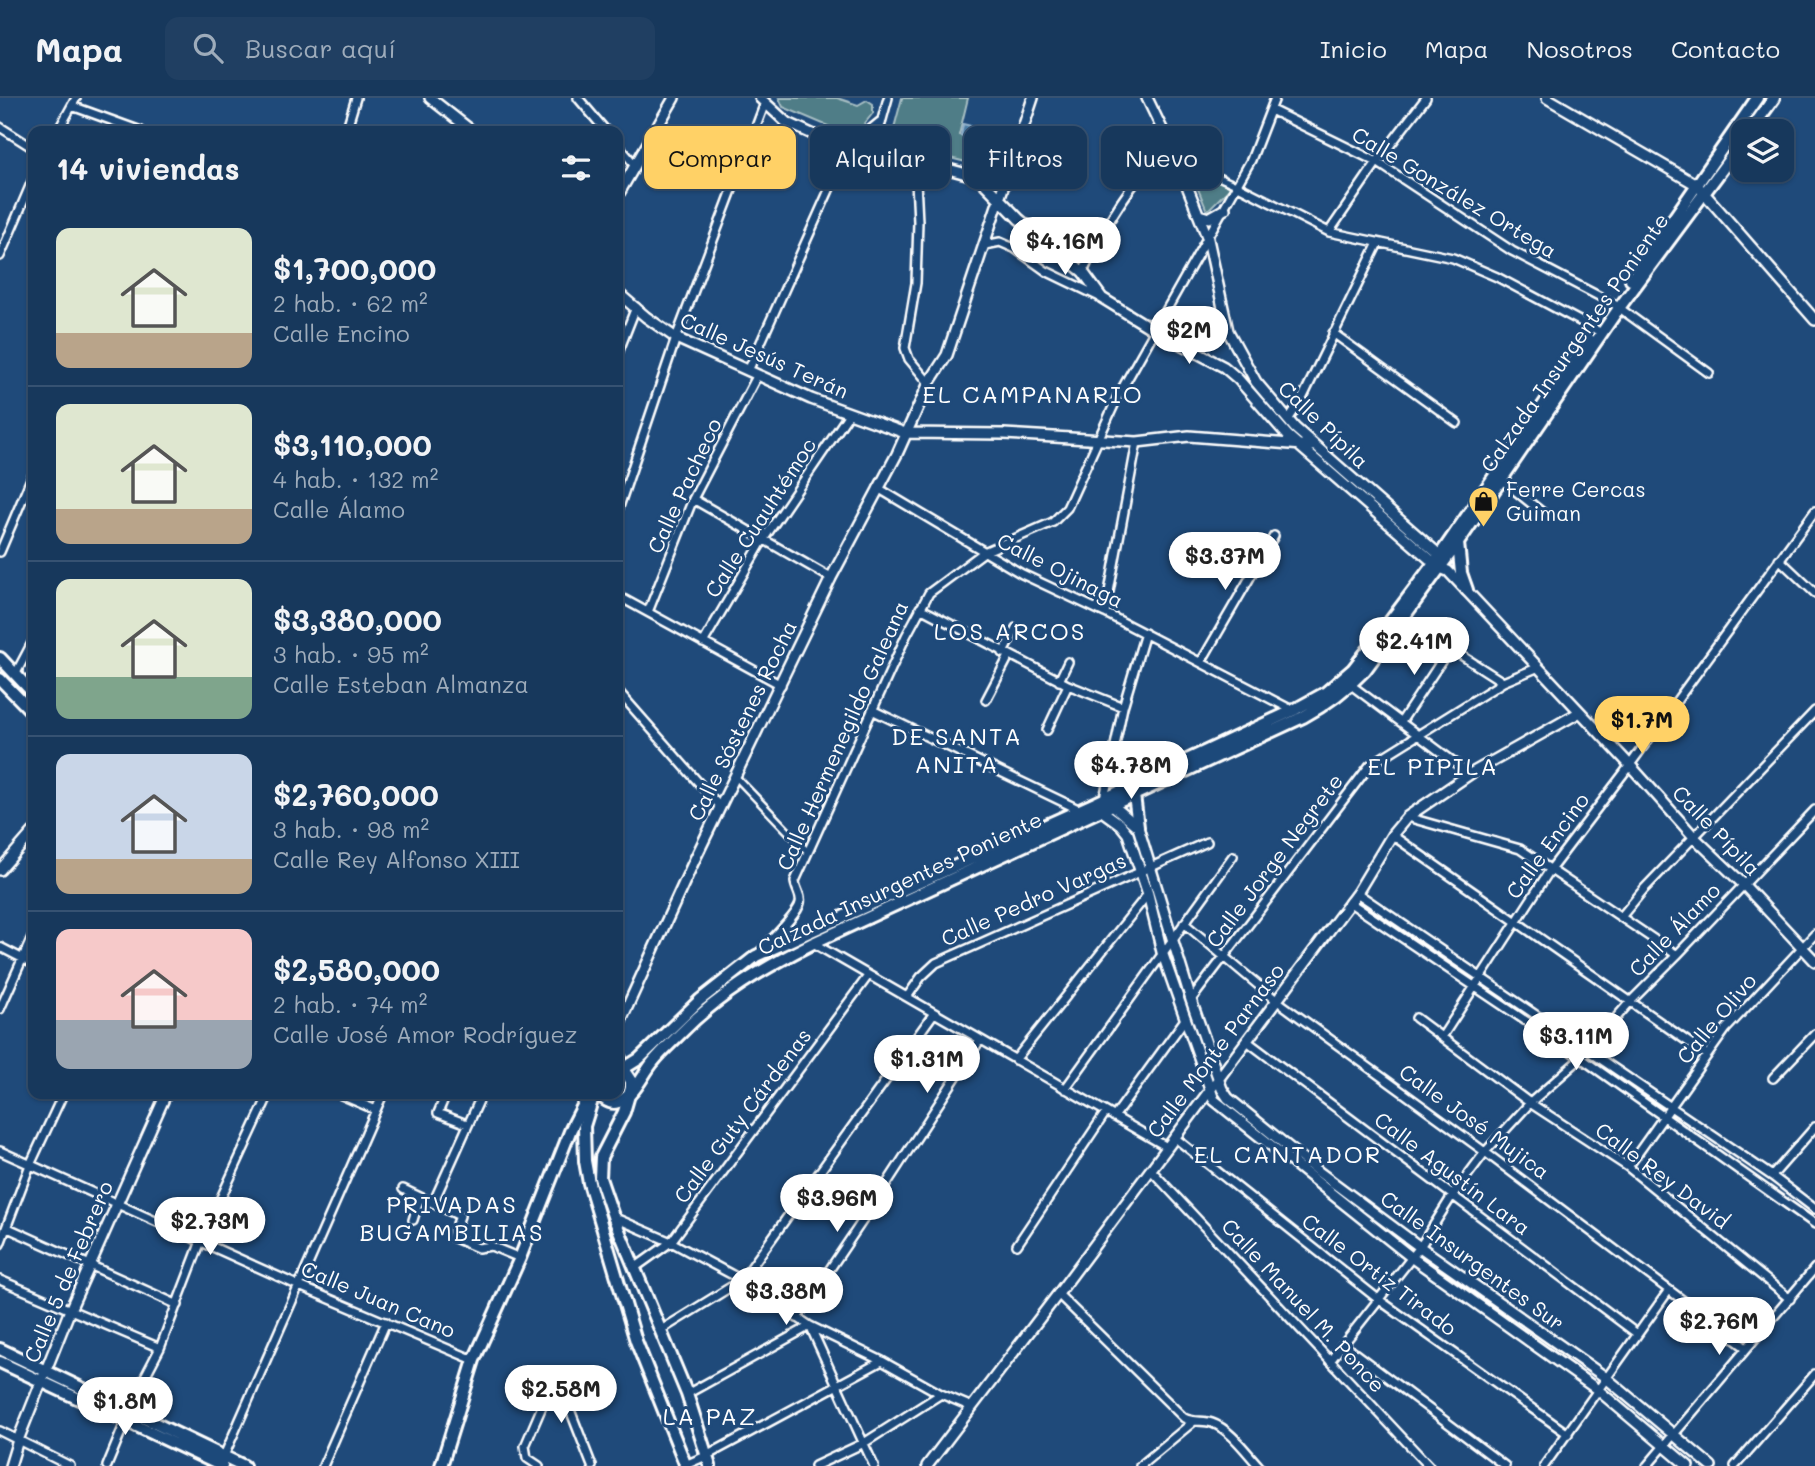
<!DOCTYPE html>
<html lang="es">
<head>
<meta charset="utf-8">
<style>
	body { margin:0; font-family:Mali,sans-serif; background:#203f62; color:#f1f3f6; height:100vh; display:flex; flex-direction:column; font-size:26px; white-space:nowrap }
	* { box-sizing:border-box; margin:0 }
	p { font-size:23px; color:#9eacbb }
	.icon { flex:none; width:38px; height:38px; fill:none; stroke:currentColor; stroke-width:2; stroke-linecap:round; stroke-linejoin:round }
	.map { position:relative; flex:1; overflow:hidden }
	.panel { position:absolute; left:28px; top:28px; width:595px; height:973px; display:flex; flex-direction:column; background:#17385c; border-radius:14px; box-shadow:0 2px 5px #0004,0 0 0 2px #365272 }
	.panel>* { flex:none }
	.top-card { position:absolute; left:644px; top:28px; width:665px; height:63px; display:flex; gap:14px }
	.fabs { position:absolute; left:1731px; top:21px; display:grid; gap:14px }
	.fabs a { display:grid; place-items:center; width:63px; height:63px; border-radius:14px; background:#17385c; box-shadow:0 2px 5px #0004,0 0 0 2px #365272; font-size:35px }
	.price { position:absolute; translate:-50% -60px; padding:0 16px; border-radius:24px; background:#fff; color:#222; font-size:23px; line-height:46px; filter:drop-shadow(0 2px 4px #0008) }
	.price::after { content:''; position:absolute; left:50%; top:42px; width:21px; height:16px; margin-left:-10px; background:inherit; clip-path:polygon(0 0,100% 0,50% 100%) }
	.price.active { background:#ffd166; color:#111 }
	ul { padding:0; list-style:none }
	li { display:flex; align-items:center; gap:21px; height:175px; padding:0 28px }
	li+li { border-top:2px solid #365272 }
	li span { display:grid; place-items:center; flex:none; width:196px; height:140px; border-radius:14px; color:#555 }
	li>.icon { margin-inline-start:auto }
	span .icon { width:84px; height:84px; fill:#fffc; stroke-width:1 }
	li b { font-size:30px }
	h2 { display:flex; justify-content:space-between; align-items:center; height:84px; padding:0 28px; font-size:30px }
	.chip { padding:0 24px; border-radius:14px; background:#17385c; box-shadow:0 2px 5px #0004,0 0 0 2px #365272; font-size:24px; line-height:63px }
	.chip.active { background:#ffd166; color:#111 }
	header { display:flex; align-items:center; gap:42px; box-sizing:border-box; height:98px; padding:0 35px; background:#17385c; border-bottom:2px solid #365272 }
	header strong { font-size:33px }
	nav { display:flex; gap:38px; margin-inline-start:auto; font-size:24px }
	.search { width:490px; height:63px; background:#203f62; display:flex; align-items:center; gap:18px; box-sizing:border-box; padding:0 24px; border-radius:14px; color:#9eacbb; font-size:26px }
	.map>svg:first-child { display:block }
</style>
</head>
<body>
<header>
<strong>Mapa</strong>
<div class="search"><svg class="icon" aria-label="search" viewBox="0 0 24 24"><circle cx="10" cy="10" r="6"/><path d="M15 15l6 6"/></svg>Buscar aquí</div>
<nav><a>Inicio</a><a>Mapa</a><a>Nosotros</a><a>Contacto</a></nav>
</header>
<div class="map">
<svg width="1815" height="1368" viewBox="0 0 1815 1368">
	<rect width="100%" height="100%" fill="#1f4a7a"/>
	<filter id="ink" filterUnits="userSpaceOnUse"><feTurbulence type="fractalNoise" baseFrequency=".0143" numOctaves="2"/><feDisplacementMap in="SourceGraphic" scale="14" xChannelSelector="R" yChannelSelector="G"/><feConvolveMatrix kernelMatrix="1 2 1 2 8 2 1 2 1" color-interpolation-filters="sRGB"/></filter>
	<g filter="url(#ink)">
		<path fill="#4f7d87" stroke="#a7bec3" stroke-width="2" d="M779,0H837L858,7L867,2L873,6V15L854,39L783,9Z
			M902,0H968L959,37L1008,50L1002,73L890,45Z
			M1187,64L1235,85L1207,113Z"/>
		<path fill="#4b7da6" stroke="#93b1ca" stroke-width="2" d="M963,26L971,28L970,32L984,35L983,42L961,38Z"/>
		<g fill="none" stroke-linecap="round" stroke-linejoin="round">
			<defs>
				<path id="pedestrian" d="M1176,60L1236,87
					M735,678L808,754"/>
				<path id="minor" d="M578,0L606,33
					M72,8L141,33
					M1271,12L1377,64L1512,153L1614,206L1709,275
					M0,29L33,50
					M58,33L76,0
					M346,33L356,0
					M618,47L635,67
					M872,58L888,0
					M915,62L918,124L916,185L905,250L909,261L929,285
					M1236,87L1329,134L1453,160L1497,179L1602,235
					M1329,134L1377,64L1426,0
					M985,147L1000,144L1014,150L1046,173L1102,200
					M0,158L33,81
					M1083,174C1104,131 1119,102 1151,65
					M1333,235L1457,325
					M618,255L636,209
					M748,273L847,52
					M1288,322L1302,301L1378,145
					M1502,382L1543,415
					M878,390L1022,476L1105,515L1294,613
					M693,401L831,480
					M618,412L676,240L765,5
					M0,454L33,376
					M1779,461L1815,495
					M618,498L781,587
					M920,510L1068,587L1123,609
					M648,514L693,401L757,278
					M1105,515L1137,344
					M703,545L763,442L849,316
					M1003,555L1016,530
					M1201,564L1274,438
					M15,577L33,543
					M1059,583L1068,564
					M1351,587L1470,676
					M618,593L720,709
					M986,602L1009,558
					M872,612L1080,712
					M1401,624L1450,550L1503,584
					M1047,632L1068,587
					M1104,701L1123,609L1145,535
					M1407,719L1520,751L1677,857
					M1392,737L1707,957
					M1357,795L1772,1078L1815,1111
					M1349,804L1581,960L1815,1126
					M1621,819L1644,791L1815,613
					M1184,825L1276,902L1485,1054L1745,1249
					M813,845L1167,1049
					M0,849L33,866
					M759,855C768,844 798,817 800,805C802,797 795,791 795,783L906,538L929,495L984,454L1053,424L1067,410L1119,296L1251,62L1275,0
					M907,899L921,879L936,865L1207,744
					M1191,902L1370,667L1503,584L1539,569
					M0,911L33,837
					M1416,920L1530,1005L1628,1069L1790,1201
					M1442,939L1550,772L1624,675L1815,413
					M1247,943L1636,1235
					M1015,962L1148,796
					M1773,980L1815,936
					M1065,991L1233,758
					M339,996L376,1012
					M446,996L438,1015L467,1026
					M1114,1019L1186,920
					M1174,1039L1378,1201L1568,1336
					M0,1053L297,1187L474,1262
					M1628,1069L1726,931L1815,836
					M1151,1072L1429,1368
					M1772,1078L1815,1029
					M403,1091L460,1118L452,1139L478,1150L491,1148L520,1160
					M433,1105L482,996
					M613,1119L671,1144L742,1182L810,1228L882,1263L941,1296L972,1309
					M413,1122L420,1099
					M8,1130L178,1207
					M0,1146L30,1067L63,996
					M1017,1147L1106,1014
					M636,1169L671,1144L868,878
					M0,1182L160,1250
					M1058,1196L1184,1320C1194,1325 1203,1322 1212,1325C1230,1331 1246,1354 1259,1368
					M797,1220L867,1116L980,942
					M661,1232L742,1182L934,915
					M1344,1247L1505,1368
					M1330,1263L1420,1149L1452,1098L1485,1054L1530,1005L1581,960L1629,905L1677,857L1815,712
					M556,1276L592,1368
					M687,1296L810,1228L874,1368
					M128,1311L160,1250L201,1143L269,996
					M0,1333L70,1368
					M224,1358L383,996
					M107,1368L126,1322
					M323,1368L386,1224
					M539,1368L527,1360L525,1348L556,1276
					M683,1368L706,1358L882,1263
					M815,1368L864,1345L941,1296
					M1140,1368L1193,1324
					M1544,1368L1669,1192
					M1647,1368L1815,1170
					M1735,1368L1815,1276"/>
				<path id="tertiary" d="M430,0L472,33
					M760,0L786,24L847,52L872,58L915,62L974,78L982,83L1019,121L1083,174L1102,200L1154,232L1224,269L1238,281L1288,338L1440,470L1448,473L1629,666L1695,740L1743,786L1815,863
					M1147,0L1176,60L1208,141L1228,233L1256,284L1295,330L1444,461
					M1547,0L1697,87L1815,222
					M847,52L880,25
					M618,97L674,0
					M1199,117L1209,120L1225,111
					M618,195L646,219L676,240L811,301L905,335L1004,336L1137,344L1189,338L1315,348
					M1109,704L1138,729L1191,902L1222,991L1228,1000L1319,1074L1420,1149L1605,1279L1711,1368
					M1098,710L1120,726L1128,736L1148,796L1162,854L1214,1002L1411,1159L1598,1292L1688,1368
					M0,772L33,734
					M618,929L694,763L831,480L897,356L929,285L947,257L1033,0
					M10,1368L18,1342L70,1212L166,996
					M927,1368L1058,1196L1357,795L1392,737L1407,719L1470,676L1580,614"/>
				<path id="secondary" d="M1750,33L1774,0
					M1631,182L1757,0
					M1458,445L1461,475L1467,492
					M1134,697L1138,729
					M618,970L623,971L639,961L700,902L756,858L1093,706L1294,612L1325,595L1353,571L1382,534L1440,457L1589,241
					M599,996C605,1003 613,1008 622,1002C636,995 643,976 653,964C660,955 670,946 679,937C719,896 762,871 813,845L1303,619C1327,606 1346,592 1365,572L1458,445L1619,210L1743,43
					M0,1251L244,1368
					M0,1264L222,1368
					M441,1368L474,1262L520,1160L571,1031L589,996"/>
				<path id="primary" d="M0,560L33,595
					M0,581L33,615
					M618,955L623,971L631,983V990L624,1014L601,1059L600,1080L613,1118L687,1296L710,1368
					M594,996L584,1028L585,1063L589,1085L636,1243L686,1368"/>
			</defs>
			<use href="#pedestrian" stroke="#fff" stroke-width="10"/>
			<use href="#minor" stroke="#fff" stroke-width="12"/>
			<use href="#tertiary" stroke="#fff" stroke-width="14"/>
			<use href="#secondary" stroke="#fff" stroke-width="16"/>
			<use href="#primary" stroke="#fff" stroke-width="16"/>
			<use href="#pedestrian" stroke="#1f4a7a" stroke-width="5"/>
			<use href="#minor" stroke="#1f4a7a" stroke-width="7"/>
			<use href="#tertiary" stroke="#1f4a7a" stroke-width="9"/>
			<use href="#secondary" stroke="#1f4a7a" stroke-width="10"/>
			<use href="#primary" stroke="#1f4a7a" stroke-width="10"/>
		</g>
	</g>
	<defs>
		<symbol id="shop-pin" viewBox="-11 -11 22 30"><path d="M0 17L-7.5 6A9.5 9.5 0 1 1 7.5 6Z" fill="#ffd166" stroke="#1f4a7a"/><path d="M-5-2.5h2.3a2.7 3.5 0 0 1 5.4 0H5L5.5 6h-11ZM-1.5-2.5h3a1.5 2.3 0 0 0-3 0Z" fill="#111"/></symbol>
	</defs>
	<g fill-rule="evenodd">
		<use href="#shop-pin" x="1466" y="386" width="35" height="47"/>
	</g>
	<g text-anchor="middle" stroke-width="6" stroke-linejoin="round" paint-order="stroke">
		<g font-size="21" fill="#fff" stroke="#1f4a7a">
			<text transform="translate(1454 95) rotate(31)" y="7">Calle González Ortega</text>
			<text transform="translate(1575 245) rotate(-55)" y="7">Calzada Insurgentes Poniente</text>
			<text transform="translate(764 258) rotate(24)" y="7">Calle Jesús Terán</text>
			<text transform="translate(1323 327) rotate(44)" y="7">Calle Pípila</text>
			<text transform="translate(685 388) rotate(-65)" y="7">Calle Pacheco</text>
			<text transform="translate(761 420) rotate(-57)" y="7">Calle Cuauhtémoc</text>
			<text transform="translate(1060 473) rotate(27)" y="7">Calle Ojinaga</text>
			<text transform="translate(743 623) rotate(-64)" y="7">Calle Sóstenes Rocha</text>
			<text transform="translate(843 638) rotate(-66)" y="7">Calle Hermenegildo Galeana</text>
			<text transform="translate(1716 733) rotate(46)" y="7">Calle Pípila</text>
			<text transform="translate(1548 748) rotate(-54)" y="7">Calle Encino</text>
			<text transform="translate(1275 763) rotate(-53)" y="7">Calle Jorge Negrete</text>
			<text transform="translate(900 786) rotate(-25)" y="7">Calzada Insurgentes Poniente</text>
			<text transform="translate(1034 802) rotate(-24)" y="7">Calle Pedro Vargas</text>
			<text transform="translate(1675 832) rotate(-46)" y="7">Calle Álamo</text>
			<text transform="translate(1717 921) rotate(-50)" y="7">Calle Olivo</text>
			<text transform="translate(1216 953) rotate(-53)" y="7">Calle Monte Parnaso</text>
			<text transform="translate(743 1018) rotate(-53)" y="7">Calle Guty Cárdenas</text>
			<text transform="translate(1474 1024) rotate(36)" y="7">Calle José Mujica</text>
			<text transform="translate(1452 1076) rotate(37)" y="7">Calle Agustín Lara</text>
			<text transform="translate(1662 1078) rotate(37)" y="7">Calle Rey David</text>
			<text transform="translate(1472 1163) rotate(36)" y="7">Calle Insurgentes Sur</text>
			<text transform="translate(69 1174) rotate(-67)" y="7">Calle 5 de Febrero</text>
			<text transform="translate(1379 1177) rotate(37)" y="7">Calle Ortiz Tirado</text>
			<text transform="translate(378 1202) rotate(23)" y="7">Calle Juan Cano</text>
			<text transform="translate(1303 1208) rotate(47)" y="7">Calle Manuel M. Ponce</text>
		</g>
		<g font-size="21" fill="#fff" stroke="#1f4a7a" text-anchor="start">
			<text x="1506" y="399">Ferre Cercas<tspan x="1506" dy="24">Guiman</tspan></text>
		</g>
		<g font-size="24" letter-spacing="2" fill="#fff" stroke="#1f4a7a">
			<text x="1033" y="305">EL CAMPANARIO</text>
			<text x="1010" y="542">LOS ARCOS</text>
			<text x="957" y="647">DE SANTA<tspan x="957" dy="28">ANITA</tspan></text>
			<text x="1433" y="677">EL PIPILA</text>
			<text x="1288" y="1065">EL CANTADOR</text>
			<text x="452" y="1115">PRIVADAS<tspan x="452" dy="28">BUGAMBILIAS</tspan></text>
			<text x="710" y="1327">LA PAZ</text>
		</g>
	</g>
</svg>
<div class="fabs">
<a><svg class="icon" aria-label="layers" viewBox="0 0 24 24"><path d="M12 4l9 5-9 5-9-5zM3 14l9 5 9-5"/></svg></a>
</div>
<b class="price" style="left:1065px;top:179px">$4.16M</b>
<b class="price" style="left:1189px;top:268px">$2M</b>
<b class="price" style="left:1225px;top:494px">$3.37M</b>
<b class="price" style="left:1414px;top:579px">$2.41M</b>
<b class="price active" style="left:1642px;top:658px">$1.7M</b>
<b class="price" style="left:1131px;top:703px">$4.78M</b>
<b class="price" style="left:1576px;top:974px">$3.11M</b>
<b class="price" style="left:927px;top:997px">$1.31M</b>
<b class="price" style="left:837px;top:1136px">$3.96M</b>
<b class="price" style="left:210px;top:1159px">$2.73M</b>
<b class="price" style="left:786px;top:1229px">$3.38M</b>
<b class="price" style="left:1719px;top:1259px">$2.76M</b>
<b class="price" style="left:561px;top:1327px">$2.58M</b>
<b class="price" style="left:125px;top:1339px">$1.8M</b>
<div class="top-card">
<a class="chip active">Comprar</a>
<a class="chip">Alquilar</a>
<a class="chip">Filtros</a>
<a class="chip">Nuevo</a>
</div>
<section class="panel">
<h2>14 viviendas<svg class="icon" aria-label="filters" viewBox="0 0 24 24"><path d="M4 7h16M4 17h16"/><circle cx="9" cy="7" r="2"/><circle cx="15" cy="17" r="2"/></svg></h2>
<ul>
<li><span style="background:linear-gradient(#dfe7d0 75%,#b9a48a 0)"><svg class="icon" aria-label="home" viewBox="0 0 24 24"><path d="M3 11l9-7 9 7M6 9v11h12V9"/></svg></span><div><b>$1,700,000</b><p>2 hab. · 62 m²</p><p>Calle Encino</p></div></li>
<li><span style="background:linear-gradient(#dfe7d0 75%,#b9a48a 0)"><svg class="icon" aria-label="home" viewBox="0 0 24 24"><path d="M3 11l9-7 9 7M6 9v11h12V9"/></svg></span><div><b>$3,110,000</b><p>4 hab. · 132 m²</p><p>Calle Álamo</p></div></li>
<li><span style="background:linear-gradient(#dfe7d0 70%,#7fa58c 0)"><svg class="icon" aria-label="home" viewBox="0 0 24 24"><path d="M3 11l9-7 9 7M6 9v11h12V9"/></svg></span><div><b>$3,380,000</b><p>3 hab. · 95 m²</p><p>Calle Esteban Almanza</p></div></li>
<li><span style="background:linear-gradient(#c9d6e8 75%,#b9a48a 0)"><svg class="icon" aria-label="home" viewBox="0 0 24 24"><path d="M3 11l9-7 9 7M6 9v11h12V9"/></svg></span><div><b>$2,760,000</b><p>3 hab. · 98 m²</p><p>Calle Rey Alfonso XIII</p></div></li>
<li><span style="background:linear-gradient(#f6c9c9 65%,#9aa5b1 0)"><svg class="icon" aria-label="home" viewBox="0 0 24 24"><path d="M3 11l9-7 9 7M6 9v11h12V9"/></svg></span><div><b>$2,580,000</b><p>2 hab. · 74 m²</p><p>Calle José Amor Rodríguez</p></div></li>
</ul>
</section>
</div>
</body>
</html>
